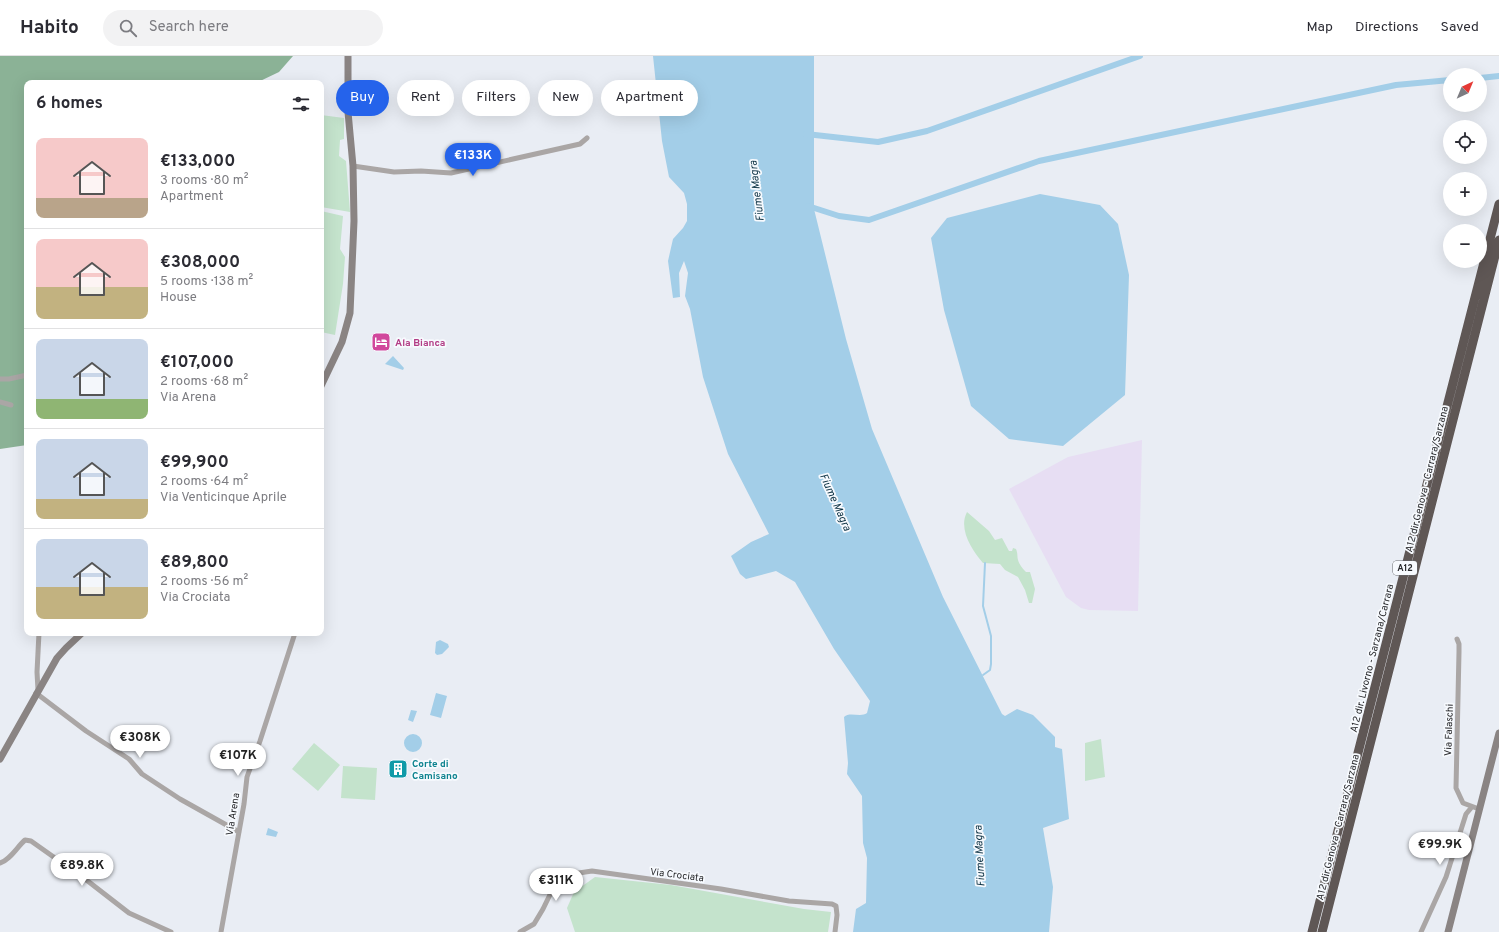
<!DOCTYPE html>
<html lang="en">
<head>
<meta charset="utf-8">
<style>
	body { margin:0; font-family:Overpass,sans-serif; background:#f2f2f3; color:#2b2b33; height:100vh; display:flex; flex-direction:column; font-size:15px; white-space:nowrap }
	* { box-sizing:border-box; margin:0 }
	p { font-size:13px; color:#7c7c81 }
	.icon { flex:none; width:22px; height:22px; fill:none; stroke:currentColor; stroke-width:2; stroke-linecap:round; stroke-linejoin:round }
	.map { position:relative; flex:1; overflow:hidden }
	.panel { position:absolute; left:24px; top:24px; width:300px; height:556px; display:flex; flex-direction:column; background:#fff; border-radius:8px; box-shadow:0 4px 16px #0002 }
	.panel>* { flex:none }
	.top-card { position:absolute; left:336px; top:24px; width:380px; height:36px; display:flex; gap:8px }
	.needle { width:26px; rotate:44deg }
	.fabs { position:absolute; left:1443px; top:12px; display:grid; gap:8px }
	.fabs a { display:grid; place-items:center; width:44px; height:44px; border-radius:50%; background:#fff; box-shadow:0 4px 16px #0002; font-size:20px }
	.price { position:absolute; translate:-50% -34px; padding:0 9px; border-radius:14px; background:#fff; color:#222; font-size:13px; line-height:26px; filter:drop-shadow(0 1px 2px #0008) }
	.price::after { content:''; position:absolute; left:50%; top:24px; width:12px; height:9px; margin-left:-6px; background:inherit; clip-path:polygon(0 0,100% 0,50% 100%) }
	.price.current { background:#2563eb; color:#fff }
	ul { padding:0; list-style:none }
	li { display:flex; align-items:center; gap:12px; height:100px; padding:0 12px }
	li+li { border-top:1px solid #e1e1e2 }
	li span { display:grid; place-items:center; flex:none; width:112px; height:80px; border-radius:8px; color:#555 }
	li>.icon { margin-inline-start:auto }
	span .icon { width:48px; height:48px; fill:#fffc; stroke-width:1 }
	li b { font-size:17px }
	h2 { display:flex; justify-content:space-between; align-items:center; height:48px; padding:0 12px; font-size:17px }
	.pill { padding:0 14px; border-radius:18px; background:#fff; box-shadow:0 4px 16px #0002; font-size:14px; line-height:36px }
	.pill.current { background:#2563eb; color:#fff }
	header { display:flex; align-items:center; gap:24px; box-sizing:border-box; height:56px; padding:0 20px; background:#fff; border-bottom:1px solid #e1e1e2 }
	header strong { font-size:19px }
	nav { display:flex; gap:22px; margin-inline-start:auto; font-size:14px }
	.search { width:280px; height:36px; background:#f2f2f3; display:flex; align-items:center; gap:10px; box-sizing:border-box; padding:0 14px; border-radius:22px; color:#7c7c81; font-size:15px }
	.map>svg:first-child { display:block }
</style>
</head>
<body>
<header>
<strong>Habito</strong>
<div class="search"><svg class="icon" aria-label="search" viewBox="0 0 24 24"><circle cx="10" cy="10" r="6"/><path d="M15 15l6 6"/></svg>Search here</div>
<nav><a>Map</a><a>Directions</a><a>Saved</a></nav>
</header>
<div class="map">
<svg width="1499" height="876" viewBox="0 0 1499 876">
	<rect width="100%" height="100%" fill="#e9edf4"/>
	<path fill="#e7def3" d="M1142,384L1138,555L1089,554L1081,552L1066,541L1009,433L1068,401Z"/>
	<path fill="#c4e3cc" d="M321,59L344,62V83L340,84L339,100L346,105L350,156L321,151Z
		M321,155L343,160L340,193L345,201L343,228L335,279L321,276Z
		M967,456L989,475L995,484L1002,482L1009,495H1012L1013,492L1016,493C1018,498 1017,500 1018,504C1019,508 1023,513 1026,516H1030L1035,533L1032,547H1029L1025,534L1018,521L1005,514L1000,508L983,507C972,494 958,473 967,456Z
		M1101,683L1105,721L1085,725V687Z
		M314,687L340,709L318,735L292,713Z
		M343,710L377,712L375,744L341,742Z
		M595,821L671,829L804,853L831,856L828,876H575L567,852L574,836Z"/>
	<path fill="#8bb296" d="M0,0H293L279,16L256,27H27V389L0,393Z"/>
	<path fill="#a3cee8" d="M653,0H814V153L846,283L872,373L943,541L1002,658L1005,660L1017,653L1033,659L1055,681V691L1062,693L1069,763L1043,772L1053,831L1049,876H853L856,853L866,847L867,802L863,787L862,740L847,718L848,707L844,661C850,655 860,662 867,657L870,645L834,593L795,526L776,515L746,523L740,518L731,500L751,486L769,478L728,398L703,321L690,253L685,240L688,217L684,205L679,217L680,241L673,242L668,205L673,183L683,172L687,165V148L684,137L669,121L662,85Z
		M1040,138L1100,149L1118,168L1129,219L1125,339L1063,390L1009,383L971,350L944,254L931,182L947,162Z
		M393,300L404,312L403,314L385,308Z
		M440,584L448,588L449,591L442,598L437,599L435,597L436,586Z
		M436,637L447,640L441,662L430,659Z
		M411,654L417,655L413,666L408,664Z
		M404 687a9 9 0 1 1 18 0a9 9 0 1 1-18 0Z
		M268,772L278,776L276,781L266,779Z"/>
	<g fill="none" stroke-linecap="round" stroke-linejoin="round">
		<path stroke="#a3cee8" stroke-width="2" d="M983,619L990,614L991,608V580L983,550L985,507"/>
		<path stroke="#a3cee8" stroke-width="6" d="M1480,22L1499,20
			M806,78L878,86L927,75L1140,0
			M808,150L839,160L869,164L1039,105L1396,29L1450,24"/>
		<path stroke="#aaa6a5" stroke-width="5" d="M353,110L394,116L421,115L451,117L580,88L587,82
			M0,323H9L27,319
			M0,346L11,349
			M1457,583L1459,588V596L1456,732L1463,747L1479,753
			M38,634L37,616L39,577
			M36,637L86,675L129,703L142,718L180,743L239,776
			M0,807C10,804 17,791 25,784L31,785L89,826L129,857L171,876
			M221,876L244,748L247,721L260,685L295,577
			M520,876L534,868L543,853L559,820L592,815L721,833L789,845L832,848L836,850L837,859L835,876
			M1421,876L1446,821L1466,758L1471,752"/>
		<path stroke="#8a8483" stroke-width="7" d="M321,330L342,286L350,257L354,165L353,110L348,56V0
			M0,703L57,602L66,592L82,577
			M1448,876L1499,677"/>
		<path stroke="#5f5755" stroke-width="9" d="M1312,876L1499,148
			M1322,876L1499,184"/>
	</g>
	<defs>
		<symbol id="hotel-square" viewBox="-11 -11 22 22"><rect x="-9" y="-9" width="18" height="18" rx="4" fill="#d1479c" stroke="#f7fafe"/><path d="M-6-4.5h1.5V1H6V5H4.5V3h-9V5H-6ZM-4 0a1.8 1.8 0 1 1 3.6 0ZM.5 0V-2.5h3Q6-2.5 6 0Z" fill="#fff"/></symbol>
		<symbol id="building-square" viewBox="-11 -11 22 22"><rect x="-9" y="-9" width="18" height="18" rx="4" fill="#0f9aa8" stroke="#f7fafe"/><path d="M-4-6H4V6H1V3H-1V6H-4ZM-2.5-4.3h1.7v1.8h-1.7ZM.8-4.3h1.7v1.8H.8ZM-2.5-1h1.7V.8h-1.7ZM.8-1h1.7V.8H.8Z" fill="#fff"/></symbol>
	</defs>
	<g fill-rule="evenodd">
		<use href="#hotel-square" x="370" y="275" width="22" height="22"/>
		<use href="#building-square" x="387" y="702" width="22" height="22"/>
	</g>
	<g text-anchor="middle" stroke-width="3.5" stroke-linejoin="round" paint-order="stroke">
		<rect fill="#f7fafe" stroke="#67686c" stroke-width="1" x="1393" y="505" width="24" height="14" rx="3"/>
		<g font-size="9" font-weight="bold" fill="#292a2d">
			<text x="1405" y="515">A12</text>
		</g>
		<g font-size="10" font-weight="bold" fill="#b23c85" stroke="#f7fafe" text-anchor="start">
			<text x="395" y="290">Ala Bianca</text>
		</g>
		<g font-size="10" fill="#292a2d" stroke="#f7fafe">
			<text transform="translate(1426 423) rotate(-76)" y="4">A12 dir.Genova - Carrara/Sarzana</text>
			<text transform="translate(1371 602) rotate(-76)" y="4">A12 dir. Livorno - Sarzana/Carrara</text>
			<text transform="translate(1448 674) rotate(-88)" y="4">Via Falaschi</text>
			<text transform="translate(232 758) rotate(-81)" y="4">Via Arena</text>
			<text transform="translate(1337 771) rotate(-76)" y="4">A12 dir.Genova - Carrara/Sarzana</text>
			<text transform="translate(677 818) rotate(7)" y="4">Via Crociata</text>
		</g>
		<g font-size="10" font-weight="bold" fill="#0d838f" stroke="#f7fafe" text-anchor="start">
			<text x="412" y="711">Corte di<tspan x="412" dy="12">Camisano</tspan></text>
		</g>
		<g font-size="11" font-style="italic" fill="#092f41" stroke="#f7fafe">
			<text transform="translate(756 135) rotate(-97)" y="4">Fiume Magra</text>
			<text transform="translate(836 446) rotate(66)" y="4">Fiume Magra</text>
			<text transform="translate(979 800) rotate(-93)" y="4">Fiume Magra</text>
		</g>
	</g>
</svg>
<div class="fabs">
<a><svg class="needle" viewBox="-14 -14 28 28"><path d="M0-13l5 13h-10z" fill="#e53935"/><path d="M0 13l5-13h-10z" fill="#7c7c81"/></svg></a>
<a><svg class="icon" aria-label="locate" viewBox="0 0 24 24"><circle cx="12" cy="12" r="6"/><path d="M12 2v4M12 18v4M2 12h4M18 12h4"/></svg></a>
<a>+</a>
<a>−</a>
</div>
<b class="price current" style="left:473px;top:121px">€133K</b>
<b class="price" style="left:140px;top:703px">€308K</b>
<b class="price" style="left:238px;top:721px">€107K</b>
<b class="price" style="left:1440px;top:810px">€99.9K</b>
<b class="price" style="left:82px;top:831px">€89.8K</b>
<b class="price" style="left:556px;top:846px">€311K</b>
<div class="top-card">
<a class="pill current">Buy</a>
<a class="pill">Rent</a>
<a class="pill">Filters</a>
<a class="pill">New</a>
<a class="pill">Apartment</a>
</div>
<section class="panel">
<h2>6 homes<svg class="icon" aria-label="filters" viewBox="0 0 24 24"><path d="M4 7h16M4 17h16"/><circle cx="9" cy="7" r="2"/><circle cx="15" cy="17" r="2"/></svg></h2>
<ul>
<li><span style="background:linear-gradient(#f6c9c9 75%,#b9a48a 0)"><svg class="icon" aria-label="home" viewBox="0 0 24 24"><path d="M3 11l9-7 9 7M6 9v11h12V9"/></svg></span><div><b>€133,000</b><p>3 rooms · 80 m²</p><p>Apartment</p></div></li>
<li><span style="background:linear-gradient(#f6c9c9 60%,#c2b280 0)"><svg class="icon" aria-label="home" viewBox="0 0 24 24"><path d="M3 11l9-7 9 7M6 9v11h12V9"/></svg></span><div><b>€308,000</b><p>5 rooms · 138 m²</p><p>House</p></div></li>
<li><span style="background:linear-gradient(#c9d6e8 75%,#8fb573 0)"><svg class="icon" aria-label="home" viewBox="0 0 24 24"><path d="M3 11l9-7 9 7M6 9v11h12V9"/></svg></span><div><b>€107,000</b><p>2 rooms · 68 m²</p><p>Via Arena</p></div></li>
<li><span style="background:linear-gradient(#c9d6e8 75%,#c2b280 0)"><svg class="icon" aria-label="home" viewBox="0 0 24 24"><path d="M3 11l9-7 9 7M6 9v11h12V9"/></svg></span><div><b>€99,900</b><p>2 rooms · 64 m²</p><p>Via Venticinque Aprile</p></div></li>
<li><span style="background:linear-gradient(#c9d6e8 60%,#c2b280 0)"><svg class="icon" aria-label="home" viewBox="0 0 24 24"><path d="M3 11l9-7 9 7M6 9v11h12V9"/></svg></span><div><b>€89,800</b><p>2 rooms · 56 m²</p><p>Via Crociata</p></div></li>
</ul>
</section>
</div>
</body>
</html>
